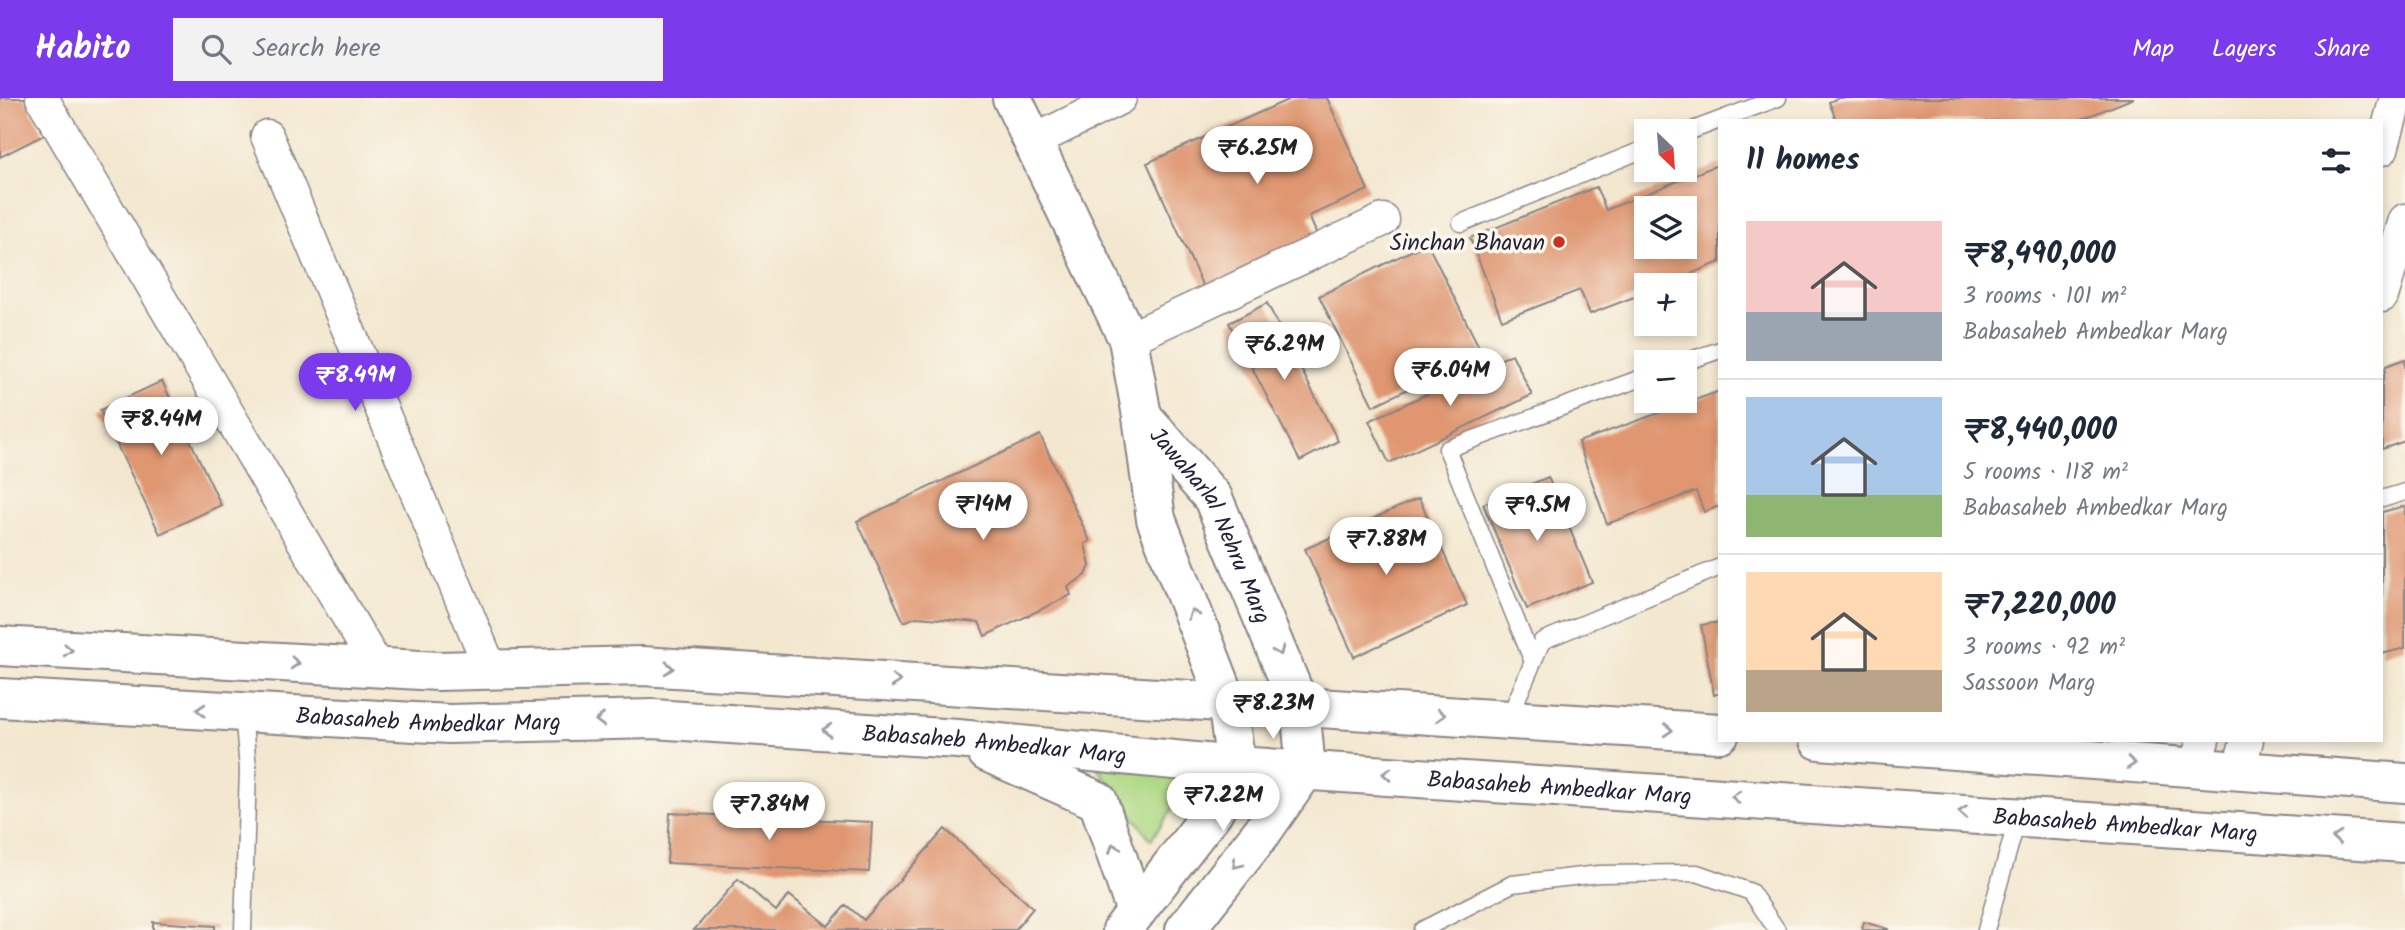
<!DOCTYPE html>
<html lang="en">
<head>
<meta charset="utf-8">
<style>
	body { margin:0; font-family:Kalam,sans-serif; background:#f2f2f3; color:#1f2937; height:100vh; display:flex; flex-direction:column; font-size:26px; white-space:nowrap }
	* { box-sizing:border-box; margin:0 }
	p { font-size:23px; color:#747a83 }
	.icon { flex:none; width:38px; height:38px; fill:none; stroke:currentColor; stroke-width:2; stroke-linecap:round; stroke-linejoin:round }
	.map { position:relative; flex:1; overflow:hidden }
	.panel { position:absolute; left:1718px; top:21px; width:665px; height:623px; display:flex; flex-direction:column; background:#fff; border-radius:0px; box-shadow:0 4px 10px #0003 }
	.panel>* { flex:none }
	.needle { width:46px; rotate:155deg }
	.fabs { position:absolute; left:1634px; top:21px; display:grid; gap:14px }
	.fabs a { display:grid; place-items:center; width:63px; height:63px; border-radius:0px; background:#fff; box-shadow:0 4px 10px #0003; font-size:35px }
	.price { position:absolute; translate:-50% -60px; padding:0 16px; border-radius:24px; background:#fff; color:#222; font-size:23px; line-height:46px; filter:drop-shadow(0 2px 4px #0008) }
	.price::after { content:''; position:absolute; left:50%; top:42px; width:21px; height:16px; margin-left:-10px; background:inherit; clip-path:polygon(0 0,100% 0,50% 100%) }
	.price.current { background:#7c3aed; color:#fff }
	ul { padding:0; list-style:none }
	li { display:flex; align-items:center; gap:21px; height:175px; padding:0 28px }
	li+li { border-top:2px solid #e0e1e3 }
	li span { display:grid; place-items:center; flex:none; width:196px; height:140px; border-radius:0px; color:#555 }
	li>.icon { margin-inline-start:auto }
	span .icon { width:84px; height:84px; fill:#fffc; stroke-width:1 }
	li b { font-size:30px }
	h2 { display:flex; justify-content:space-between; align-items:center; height:84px; padding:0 28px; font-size:30px }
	header { display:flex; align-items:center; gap:42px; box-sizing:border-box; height:98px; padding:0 35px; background:#7c3aed; color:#fff }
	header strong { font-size:33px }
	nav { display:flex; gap:38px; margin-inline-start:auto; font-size:24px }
	.search { width:490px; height:63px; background:#f2f2f3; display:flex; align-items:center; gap:18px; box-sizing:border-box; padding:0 24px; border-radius:0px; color:#747a83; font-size:26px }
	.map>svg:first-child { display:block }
</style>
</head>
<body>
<header>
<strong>Habito</strong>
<div class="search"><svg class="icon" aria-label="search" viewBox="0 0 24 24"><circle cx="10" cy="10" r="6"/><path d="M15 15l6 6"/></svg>Search here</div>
<nav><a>Map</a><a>Layers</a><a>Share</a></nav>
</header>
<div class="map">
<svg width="2405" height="832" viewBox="0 0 2405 832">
	<rect width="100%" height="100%" fill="#fbf7ec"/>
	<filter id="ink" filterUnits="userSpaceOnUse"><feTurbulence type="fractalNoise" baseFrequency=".0143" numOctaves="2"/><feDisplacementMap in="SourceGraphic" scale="14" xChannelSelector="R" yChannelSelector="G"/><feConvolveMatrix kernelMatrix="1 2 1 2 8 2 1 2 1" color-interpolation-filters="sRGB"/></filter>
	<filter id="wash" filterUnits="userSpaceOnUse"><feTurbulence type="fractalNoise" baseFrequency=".00686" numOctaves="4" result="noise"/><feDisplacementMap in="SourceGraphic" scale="28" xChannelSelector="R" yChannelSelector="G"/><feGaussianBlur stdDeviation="1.57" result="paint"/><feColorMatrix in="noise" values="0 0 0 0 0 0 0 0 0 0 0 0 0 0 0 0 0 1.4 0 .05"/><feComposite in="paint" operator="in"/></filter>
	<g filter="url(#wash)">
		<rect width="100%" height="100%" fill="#f3e7cf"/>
		<path fill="#aed883" stroke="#687d5f" stroke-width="2" d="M1096,668L1194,679L1151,742Z"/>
		<g id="blocks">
			<path fill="#df9671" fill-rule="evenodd" d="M0,0H25L44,37L0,59Z
				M1292,0H1327L1368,92L1309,118L1318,139L1204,191L1147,65Z
				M1839,0H2134L2077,23H1831L1836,21L1829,4Z
				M1720,66V164L1663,187H1647V194L1590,216L1580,192L1502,222L1470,140L1596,89L1606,112ZM1647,110H1685V149H1647Z
				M1427,145L1482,255L1373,308L1319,198Z
				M1267,205L1338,343L1300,363L1229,225Z
				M1512,256L1532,297L1389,365L1369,323Z
				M2405,261V343L2382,351V287L2386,268Z
				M162,283L221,407L160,436L100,312Z
				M1720,293V408L1704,414L1696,393L1607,426L1578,344Z
				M1040,337L1090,443L1085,446L1090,468L1086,477L1068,489L1071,497L985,538L979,524L916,519L904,524L857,423Z
				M1548,379L1592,484L1527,511L1483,406Z
				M1419,400L1467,507L1354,559L1305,451Z
				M2405,408V550L2382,556V414Z
				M1720,524V595L1714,597L1701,527Z
				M670,715L872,724L869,774L667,765Z
				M945,731L1033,810L1015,832H694L738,781L776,813L789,797L828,828L846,807L864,822Z
				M153,824L215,828V832H153Z
				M1864,824L1888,831V832H1862Z"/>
		</g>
	</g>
	<g filter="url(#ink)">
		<use href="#blocks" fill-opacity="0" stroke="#8a8485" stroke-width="2"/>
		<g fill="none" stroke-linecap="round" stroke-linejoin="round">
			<defs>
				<path id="service" d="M1685,35L1778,0
					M1461,125L1647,50
					M1685,264L1720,252
					M2382,401L2405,394
					M1533,564L1447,351L1647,278
					M1509,620L1542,543L1720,469
					M243,832L248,671L243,614
					M1422,832L1512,786L1599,776L1697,775L1751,794L1777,832
					M1986,832L2018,719"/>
				<path id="minor" d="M42,0L378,570
					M267,38L491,572
					M1034,43L1120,0
					M2382,51L2396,0
					M2382,198L2405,122
					M1128,241L1383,122
					M2195,669L2203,642
					M2238,673L2247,642"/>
				<path id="secondary" d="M1122,832L1213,714L1236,668L1227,603
					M1185,832L1262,734L1306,671L1300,609"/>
				<g id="primary">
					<path d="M1012,0L1128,241L1142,318L1156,421L1227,603"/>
					<path id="s1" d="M1142,318L1213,400L1300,609"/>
					<path d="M0,548L438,573L642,568L1720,635"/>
					<path id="s2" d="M0,600L449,626L653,621L958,641L1236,668L2405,745"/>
					<path d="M1819,642L2405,685"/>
					<path d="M987,654L1098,703L1136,814"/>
				</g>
			</defs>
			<use href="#service" stroke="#8a8485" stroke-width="19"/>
			<use href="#minor" stroke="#8a8485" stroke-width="35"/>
			<use href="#secondary" stroke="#8a8485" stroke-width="42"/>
			<use href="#primary" stroke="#8a8485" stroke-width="42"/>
			<use href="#service" stroke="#fff" stroke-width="16"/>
			<use href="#minor" stroke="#fff" stroke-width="32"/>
			<use href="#secondary" stroke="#fff" stroke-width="38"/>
			<use href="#primary" stroke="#fff" stroke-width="38"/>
		</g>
		<defs><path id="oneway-chevron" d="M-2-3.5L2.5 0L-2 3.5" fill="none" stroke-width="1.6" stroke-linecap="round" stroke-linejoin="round" transform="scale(1.75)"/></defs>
		<g stroke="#9c9ca7">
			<use href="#oneway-chevron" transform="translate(1193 516) rotate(-111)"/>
			<use href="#oneway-chevron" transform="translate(68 552) rotate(3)"/>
			<use href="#oneway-chevron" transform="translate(1279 553) rotate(67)"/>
			<use href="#oneway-chevron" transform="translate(295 565) rotate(3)"/>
			<use href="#oneway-chevron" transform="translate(669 570) rotate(4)"/>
			<use href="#oneway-chevron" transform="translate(896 583) rotate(3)"/>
			<use href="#oneway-chevron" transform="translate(201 612) rotate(-177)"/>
			<use href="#oneway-chevron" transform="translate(1441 617) rotate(3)"/>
			<use href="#oneway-chevron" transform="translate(600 622) rotate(179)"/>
			<use href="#oneway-chevron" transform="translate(827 632) rotate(-176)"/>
			<use href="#oneway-chevron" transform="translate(1668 632) rotate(4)"/>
			<use href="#oneway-chevron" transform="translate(2131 665) rotate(4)"/>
			<use href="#oneway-chevron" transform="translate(1387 676) rotate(-176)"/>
			<use href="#oneway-chevron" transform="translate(1736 699) rotate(-176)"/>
			<use href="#oneway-chevron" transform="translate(1963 714) rotate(-176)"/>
			<use href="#oneway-chevron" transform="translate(2337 740) rotate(-176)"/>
			<use href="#oneway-chevron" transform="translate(1114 750) rotate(-109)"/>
			<use href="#oneway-chevron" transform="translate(1237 766) rotate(128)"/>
		</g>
	</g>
	<circle fill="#c8321e" stroke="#fbf7ec" stroke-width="2.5" cx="1559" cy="144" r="7"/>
	<g text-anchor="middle" stroke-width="7" stroke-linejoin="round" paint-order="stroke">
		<g font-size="23" fill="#22223b" stroke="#fbf7ec" text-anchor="end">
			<text x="1545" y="152">Sinchan Bhavan</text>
		</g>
		<g font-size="23" fill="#22223b" stroke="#fbf7ec">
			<text dy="8" stroke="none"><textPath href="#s1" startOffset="131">Jawaharlal Nehru Marg</textPath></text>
			<text dy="8" stroke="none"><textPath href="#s2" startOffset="429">Babasaheb Ambedkar Marg</textPath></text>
			<text dy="8" stroke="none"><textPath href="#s2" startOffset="996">Babasaheb Ambedkar Marg</textPath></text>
			<text dy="8" stroke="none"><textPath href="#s2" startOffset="1563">Babasaheb Ambedkar Marg</textPath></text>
			<text dy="8" stroke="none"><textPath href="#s2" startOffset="2130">Babasaheb Ambedkar Marg</textPath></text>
		</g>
	</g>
</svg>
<div class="fabs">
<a><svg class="needle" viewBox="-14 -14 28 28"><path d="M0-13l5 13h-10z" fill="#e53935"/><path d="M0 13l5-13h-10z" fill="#747a83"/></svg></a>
<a><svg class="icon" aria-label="layers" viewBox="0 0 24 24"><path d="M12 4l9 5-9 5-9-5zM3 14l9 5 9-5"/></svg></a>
<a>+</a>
<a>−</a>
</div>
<b class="price" style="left:1257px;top:88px">₹6.25M</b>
<b class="price" style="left:1284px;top:284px">₹6.29M</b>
<b class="price" style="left:1450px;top:310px">₹6.04M</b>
<b class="price current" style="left:355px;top:315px">₹8.49M</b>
<b class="price" style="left:161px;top:359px">₹8.44M</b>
<b class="price" style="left:983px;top:444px">₹14M</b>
<b class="price" style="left:1537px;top:445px">₹9.5M</b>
<b class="price" style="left:1386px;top:479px">₹7.88M</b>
<b class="price" style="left:1273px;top:643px">₹8.23M</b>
<b class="price" style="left:1223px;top:735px">₹7.22M</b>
<b class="price" style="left:769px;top:744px">₹7.84M</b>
<section class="panel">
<h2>11 homes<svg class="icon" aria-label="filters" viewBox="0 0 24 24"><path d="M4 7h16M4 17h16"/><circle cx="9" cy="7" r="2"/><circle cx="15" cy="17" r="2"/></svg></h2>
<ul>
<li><span style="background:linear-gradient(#f6c9c9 65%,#9aa5b1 0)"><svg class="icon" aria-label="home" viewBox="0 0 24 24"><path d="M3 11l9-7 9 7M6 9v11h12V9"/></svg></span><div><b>₹8,490,000</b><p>3 rooms · 101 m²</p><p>Babasaheb Ambedkar Marg</p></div></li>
<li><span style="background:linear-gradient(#a9c7e8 70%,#8fb573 0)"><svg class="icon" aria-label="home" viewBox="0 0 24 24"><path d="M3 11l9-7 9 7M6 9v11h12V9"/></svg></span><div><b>₹8,440,000</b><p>5 rooms · 118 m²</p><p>Babasaheb Ambedkar Marg</p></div></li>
<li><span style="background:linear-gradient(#ffd9b3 70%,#b9a48a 0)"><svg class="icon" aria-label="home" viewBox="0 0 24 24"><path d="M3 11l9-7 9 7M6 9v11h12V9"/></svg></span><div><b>₹7,220,000</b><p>3 rooms · 92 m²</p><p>Sassoon Marg</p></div></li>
</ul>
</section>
</div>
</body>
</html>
